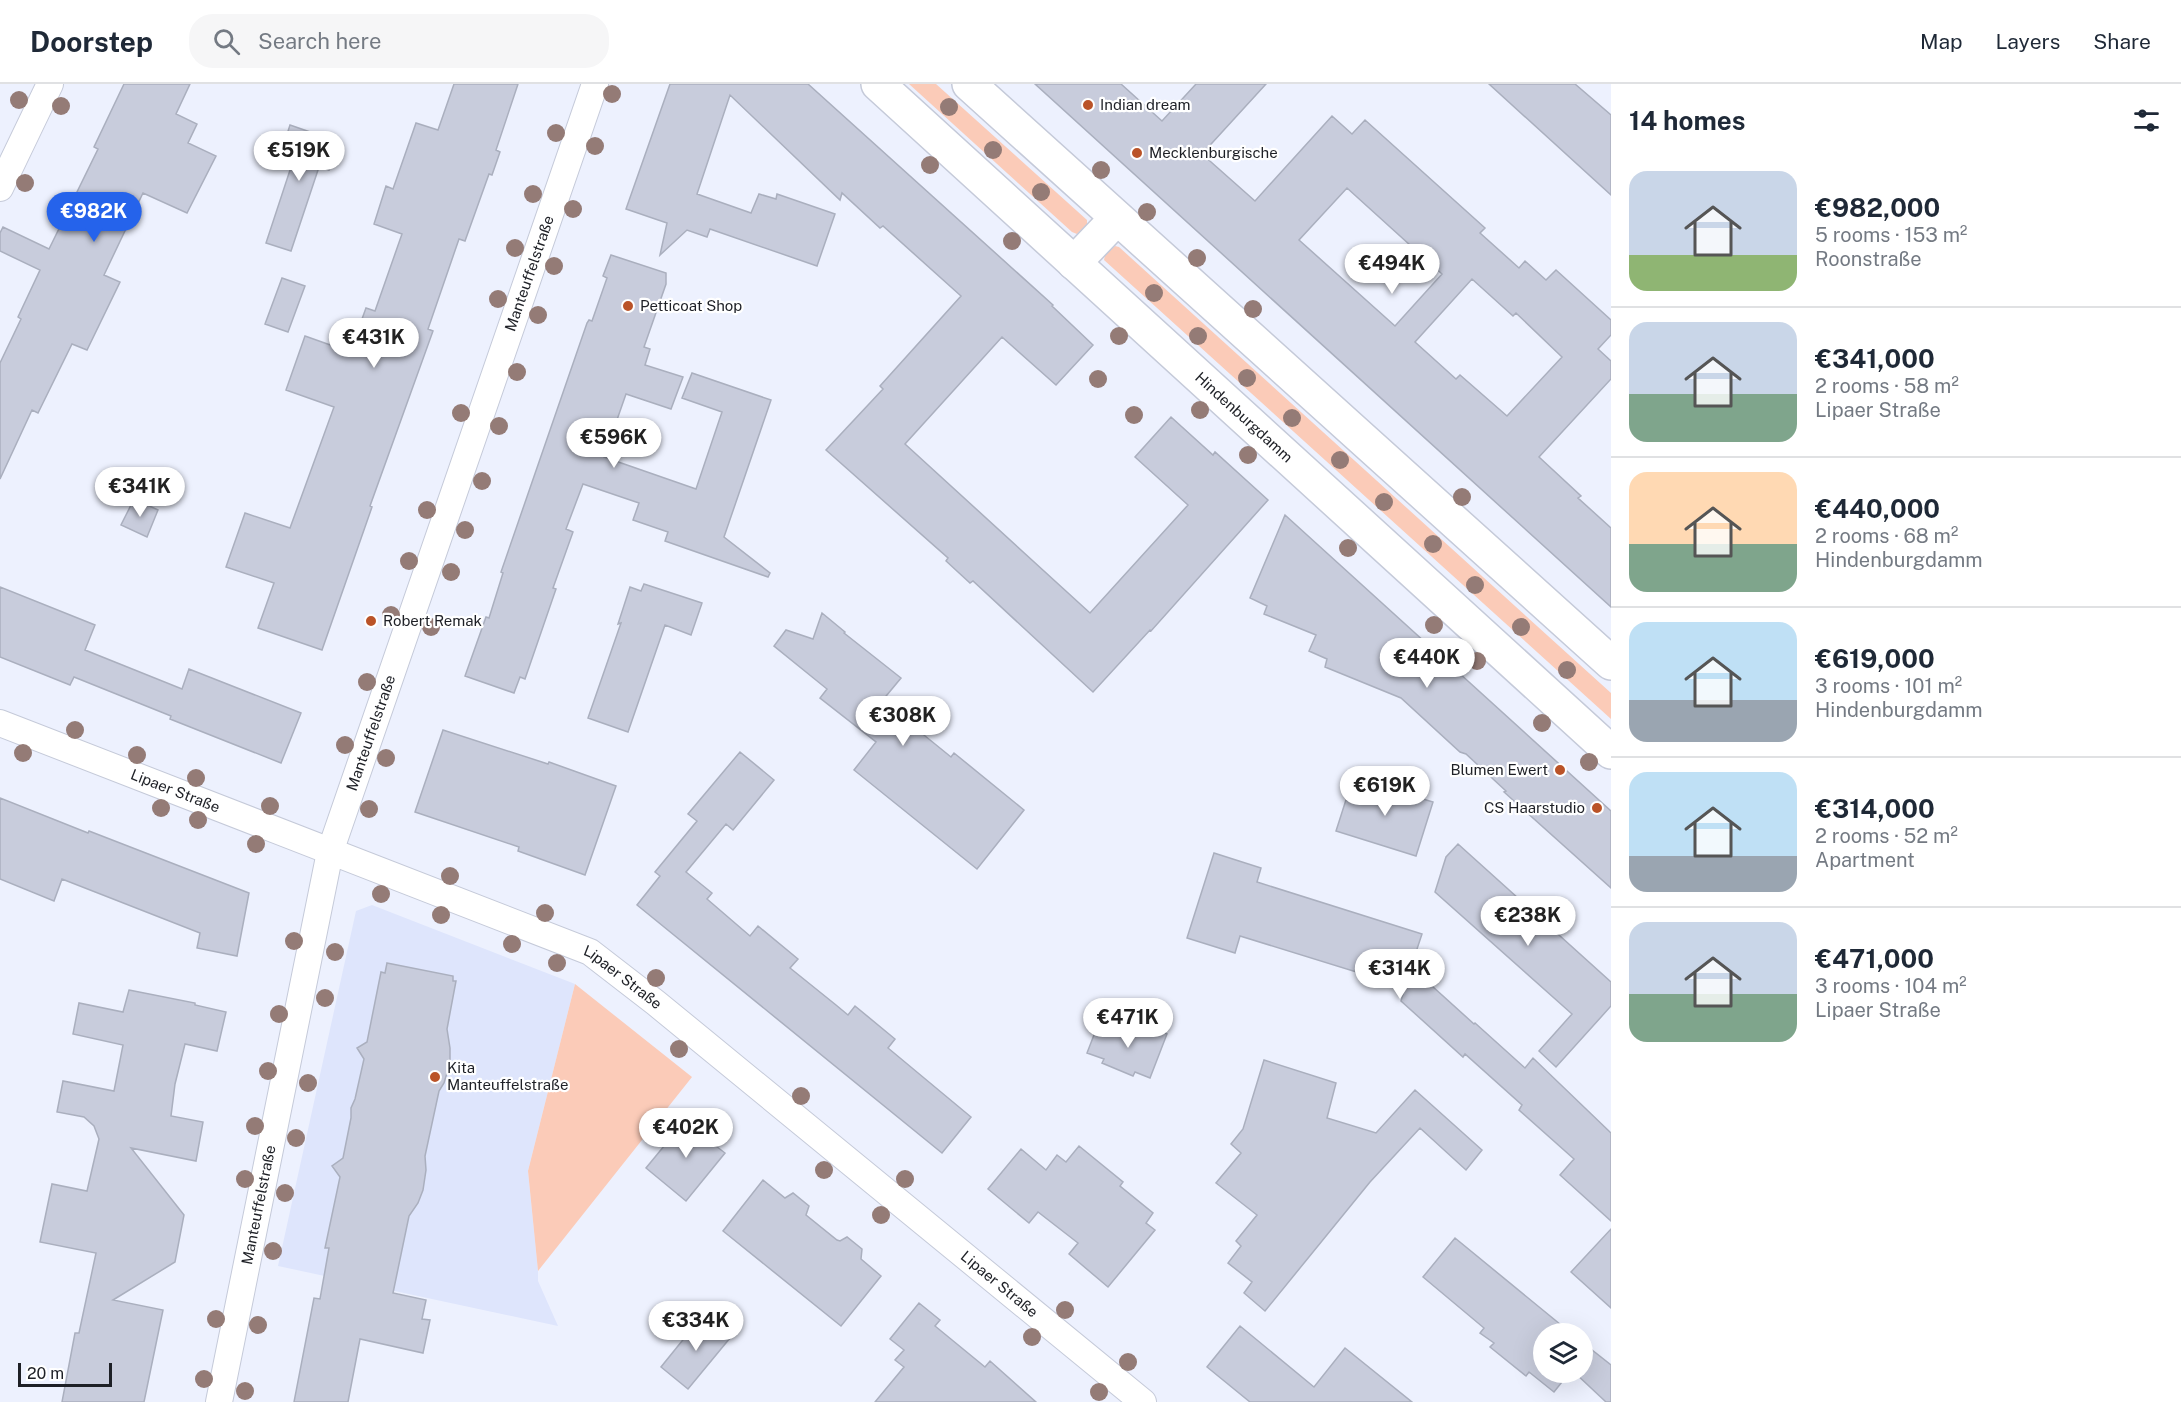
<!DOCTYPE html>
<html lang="en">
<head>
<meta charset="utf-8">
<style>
	body { margin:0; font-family:"Public Sans",sans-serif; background:#f6f6f7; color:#1f2937; height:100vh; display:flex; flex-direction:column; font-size:22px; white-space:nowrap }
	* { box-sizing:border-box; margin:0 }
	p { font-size:20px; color:#747a83 }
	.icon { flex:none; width:33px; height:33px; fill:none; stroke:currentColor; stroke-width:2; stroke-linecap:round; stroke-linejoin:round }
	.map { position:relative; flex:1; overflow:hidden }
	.details { display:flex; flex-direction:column; background:#fff; width:570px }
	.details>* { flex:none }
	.tools { position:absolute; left:1533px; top:1239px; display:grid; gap:12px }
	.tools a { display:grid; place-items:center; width:60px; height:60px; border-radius:50%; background:#fff; box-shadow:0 6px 24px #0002; font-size:30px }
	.scale { position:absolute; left:18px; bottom:15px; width:94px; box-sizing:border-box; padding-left:6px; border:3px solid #1e2026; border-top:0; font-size:16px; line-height:21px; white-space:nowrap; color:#1e2026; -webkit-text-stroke:4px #fff; paint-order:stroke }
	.price { position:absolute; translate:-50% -51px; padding:0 14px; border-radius:21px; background:#fff; color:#222; font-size:20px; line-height:39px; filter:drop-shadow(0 2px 3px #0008) }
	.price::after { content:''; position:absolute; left:50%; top:36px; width:18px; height:14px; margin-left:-9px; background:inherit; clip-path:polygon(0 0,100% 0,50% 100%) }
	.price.current { background:#2563eb; color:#fff }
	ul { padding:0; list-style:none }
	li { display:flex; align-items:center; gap:18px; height:150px; padding:0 18px }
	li+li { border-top:2px solid #e0e1e3 }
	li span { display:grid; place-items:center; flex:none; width:168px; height:120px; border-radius:18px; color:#555 }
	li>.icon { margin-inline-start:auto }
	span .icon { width:72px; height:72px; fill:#fffc; stroke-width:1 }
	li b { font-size:26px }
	h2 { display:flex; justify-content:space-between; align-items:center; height:72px; padding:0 18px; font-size:26px }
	header { display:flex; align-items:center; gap:36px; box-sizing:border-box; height:84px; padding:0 30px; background:#fff; border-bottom:2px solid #e0e1e3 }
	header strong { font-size:28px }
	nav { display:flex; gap:33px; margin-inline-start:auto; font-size:21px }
	.search { width:420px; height:54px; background:#f6f6f7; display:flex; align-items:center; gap:15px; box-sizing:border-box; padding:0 21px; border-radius:24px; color:#747a83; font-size:22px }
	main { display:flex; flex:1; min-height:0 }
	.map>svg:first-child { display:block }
</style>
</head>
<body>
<header>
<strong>Doorstep</strong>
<div class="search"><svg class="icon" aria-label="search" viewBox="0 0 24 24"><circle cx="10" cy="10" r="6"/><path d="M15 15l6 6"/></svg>Search here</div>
<nav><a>Map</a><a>Layers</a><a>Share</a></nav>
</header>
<main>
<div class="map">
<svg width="1611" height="1318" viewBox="0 0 1611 1318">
	<rect width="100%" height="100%" fill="#edf1fe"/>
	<path fill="#dee5fc" d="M372,821L575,900L528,1087L538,1187V1197L558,1242L278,1182L356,827Z"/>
	<path fill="#fbcbb8" d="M909,0H936L1087,136V140L1077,150L1072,148Z
		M1115,162L1119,163L1611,609V635L1104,176L1105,171Z
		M575,900L692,993L538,1187L528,1087Z"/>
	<path fill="#c8ccdc" stroke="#aaafbe" stroke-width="1.5" fill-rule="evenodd" d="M124,0H190L176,30L197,40L188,59L216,72L187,129L143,109L104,191L120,198L87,266L72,260L38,329L32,326L0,395V279L21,235L18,233L40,186L0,167V149L3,143L49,165L98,65L94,63Z
		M454,0H518L496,66L500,68L492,91L489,90L465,157L459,155L428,245L433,247L370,422L372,423L322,566L258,544L274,499L226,483L245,429L290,444L334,323L286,306L305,252L350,268L366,224L375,227L402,150L374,140L386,102L393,105L416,39L438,46Z
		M670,0H808L1053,221L1052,222L1093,261L1056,301L1002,253L905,360L1090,529L1188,421L1135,373L1171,333L1213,371L1215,368L1268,416L1151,547L1150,546L1093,608L973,497L970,499L946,477L948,474L826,366L883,305L880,302L961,212L883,142L880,144L842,109L840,116L730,11L697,110L751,129L759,110L776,115L777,110L835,130L817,182L710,145L707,153L687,146L660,171L667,139L626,125Z
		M1035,0H1121L1162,37L1196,0H1266L1202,70L1255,117L1332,32L1352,50L1365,36L1485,144L1480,149L1519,184L1525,177L1546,196L1556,186L1611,236V251L1598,265L1611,277V295L1539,373L1581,412L1578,414L1611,444V523ZM1347,104L1442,190L1395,242L1299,156ZM1472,195L1513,232L1516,229L1562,273L1507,332L1460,291L1456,295L1415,258Z
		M1489,0H1575L1611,31V111Z
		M290,41L339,58L329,86L319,83L291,167L266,159L294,74L281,69Z
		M611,171L666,189V200L644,263L650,265L645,281L683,293L671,325L626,310L604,373L696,405L722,328L682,314L692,289L771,316L724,453L770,489L768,493L665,457L668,448L633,436L639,419L583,400L566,445L573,448L553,504L556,505L525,595L520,593L514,609L465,592L486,533L489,534L503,489L501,488L587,239L589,236L592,237L607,194L603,192Z
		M282,194L305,202L288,248L265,240Z
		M134,415L158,426L147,453L121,441Z
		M1285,431L1611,727V804L1504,708L1506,707L1466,670L1460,668L1401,614L1325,583L1327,575L1309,567L1316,551L1264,530L1267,522L1250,514Z
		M644,500L702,519L691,551L665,541L628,648L588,634L621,539L618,540L630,503L641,507Z
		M0,503L95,541L85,566L182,605L189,585L301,629L281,679L170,635L171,632L74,593L70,601L0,573Z
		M822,529L845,548L844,549L901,594L882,617L951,673L954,669L1024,726L977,785L854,686L876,658L820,614L827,605L774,562L786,546L813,555Z
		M443,646L548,680L549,678L616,702L585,791L518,767L519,763L415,728Z
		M740,668L774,696L733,746L726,740L686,788L712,809L707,815L750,852L758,842L798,875L790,884L836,921L848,931L855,922L895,955L888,964L971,1033L942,1069L637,821L660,792L655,788L697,737L688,730Z
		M1353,694L1433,718L1416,772L1336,747Z
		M0,714L88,749L89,747L249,809L237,872L197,864L200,849L62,795L54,817L0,795Z
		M1458,760L1611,898V922L1556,983L1539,967L1572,930L1435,808L1446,773Z
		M1214,769L1261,784L1257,798L1422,850L1411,883L1474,940L1475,939L1525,984L1533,974L1611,1049V1137L1560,1091L1574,1075L1519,1026L1522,1021L1465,970L1463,973L1401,917L1405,903L1240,852L1235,869L1187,854Z
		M387,879L453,892V897H456L447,945L450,964V979L444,999L439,1007L425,1072L426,1086L423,1106L418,1119L409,1132L393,1209L426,1216L422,1235L430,1236L423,1269L360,1255L348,1318H294L314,1214L320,1215L329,1164H325L340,1093L332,1082L343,1074L351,1034V1024L355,1015L364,975L357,964L367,958L381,888L385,889Z
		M129,906L195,919V921L226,928L217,967L185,960L175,1000L171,1032L203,1038L196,1077L131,1064L184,1131L175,1178L113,1216L163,1226L144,1318H62L75,1249H79L96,1169L40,1158L52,1100L87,1107L99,1055L94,1042L84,1033L57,1028L63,997L114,1007L123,961L73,950L79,919L123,928Z
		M1099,938L1135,952L1140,939L1167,950L1150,994L1135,988L1133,992L1102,979L1104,975L1087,969Z
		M1264,976L1336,999L1327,1034L1376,1049L1415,1006L1482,1066L1466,1086L1420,1044L1370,1098L1265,1227L1244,1209L1252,1198L1228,1179L1241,1162L1236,1157L1257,1131L1216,1099L1241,1069L1231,1060L1243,1045Z
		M688,1033L710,1051L707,1055L725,1069L686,1117L646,1084Z
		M1079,1062L1123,1098L1120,1102L1153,1129L1146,1139L1155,1146L1108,1203L1069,1170L1078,1159L1038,1128L1029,1139L988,1105L1021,1065L1046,1086L1057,1071L1066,1078Z
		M763,1096L785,1114L793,1109L809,1122L806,1131L837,1156L840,1157L847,1153L862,1165L861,1175L881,1192L841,1242L723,1147Z
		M1611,1145V1224L1571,1188Z
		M1455,1154L1572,1250H1544V1288H1570L1554,1308L1529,1288L1526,1292L1490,1263L1494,1259L1480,1249L1484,1244L1423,1193Z
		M919,1219L940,1236L935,1242L985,1283L990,1277L1036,1318H875L904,1283L895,1276L904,1266L890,1255Z
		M703,1231L730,1254L688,1305L661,1283Z
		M1240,1242L1314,1303L1345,1264L1412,1318H1250L1207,1283Z
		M1582,1258L1611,1281V1318H1606L1574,1288H1582Z"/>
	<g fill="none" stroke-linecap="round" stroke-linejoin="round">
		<defs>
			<g id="street">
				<path d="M0,104L50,0"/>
				<path id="s1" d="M0,639L590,868L656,919L1143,1318"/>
				<path id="s2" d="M219,1318L330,768L595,0"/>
			</g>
			<g id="secondary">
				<path id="s3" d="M878,0L1611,668"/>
				<path d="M969,0L1611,579"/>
				<path d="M1074,179L1117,134"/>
			</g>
		</defs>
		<use href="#street" stroke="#c5cad9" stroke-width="28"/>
		<use href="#secondary" stroke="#c5cad9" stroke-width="36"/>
		<use href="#street" stroke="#fff" stroke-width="26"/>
		<use href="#secondary" stroke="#fff" stroke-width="33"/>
	</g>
	<g fill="#947b76">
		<circle cx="612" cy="10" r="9"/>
		<circle cx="19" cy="16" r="9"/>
		<circle cx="61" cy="22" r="9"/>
		<circle cx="949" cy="23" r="9"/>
		<circle cx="556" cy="49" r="9"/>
		<circle cx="595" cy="62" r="9"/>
		<circle cx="993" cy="66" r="9"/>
		<circle cx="930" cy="81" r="9"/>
		<circle cx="1101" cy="86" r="9"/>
		<circle cx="25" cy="99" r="9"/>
		<circle cx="1041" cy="108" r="9"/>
		<circle cx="533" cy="110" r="9"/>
		<circle cx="573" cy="125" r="9"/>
		<circle cx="1147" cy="128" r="9"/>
		<circle cx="1012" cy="157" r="9"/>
		<circle cx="515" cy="164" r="9"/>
		<circle cx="1197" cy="174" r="9"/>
		<circle cx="554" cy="182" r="9"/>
		<circle cx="1154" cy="209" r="9"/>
		<circle cx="498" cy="215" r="9"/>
		<circle cx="1253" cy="225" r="9"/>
		<circle cx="538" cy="231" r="9"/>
		<circle cx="1119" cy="252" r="9"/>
		<circle cx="1198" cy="252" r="9"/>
		<circle cx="517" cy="288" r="9"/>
		<circle cx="1247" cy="294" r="9"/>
		<circle cx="1098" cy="295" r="9"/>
		<circle cx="1200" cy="326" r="9"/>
		<circle cx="461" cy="329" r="9"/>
		<circle cx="1134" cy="331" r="9"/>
		<circle cx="1292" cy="334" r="9"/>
		<circle cx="499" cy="342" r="9"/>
		<circle cx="1248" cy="371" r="9"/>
		<circle cx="1340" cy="376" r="9"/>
		<circle cx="482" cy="397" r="9"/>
		<circle cx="1462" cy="413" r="9"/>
		<circle cx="1384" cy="418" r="9"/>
		<circle cx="427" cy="426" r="9"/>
		<circle cx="465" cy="446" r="9"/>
		<circle cx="1433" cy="460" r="9"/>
		<circle cx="1348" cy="464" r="9"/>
		<circle cx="409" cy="477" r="9"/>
		<circle cx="451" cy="488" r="9"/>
		<circle cx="1475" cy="501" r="9"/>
		<circle cx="391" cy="531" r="9"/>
		<circle cx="1434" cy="541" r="9"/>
		<circle cx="431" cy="543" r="9"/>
		<circle cx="1521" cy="543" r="9"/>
		<circle cx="1477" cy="577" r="9"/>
		<circle cx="1567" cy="586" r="9"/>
		<circle cx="367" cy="598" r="9"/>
		<circle cx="1542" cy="639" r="9"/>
		<circle cx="75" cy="646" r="9"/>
		<circle cx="345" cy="661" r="9"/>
		<circle cx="23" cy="669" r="9"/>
		<circle cx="137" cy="671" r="9"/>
		<circle cx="386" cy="674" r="9"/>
		<circle cx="1589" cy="678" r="9"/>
		<circle cx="196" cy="694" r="9"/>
		<circle cx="270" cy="722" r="9"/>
		<circle cx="161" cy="724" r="9"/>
		<circle cx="369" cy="725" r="9"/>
		<circle cx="198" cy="736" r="9"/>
		<circle cx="256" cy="760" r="9"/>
		<circle cx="450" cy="792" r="9"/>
		<circle cx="381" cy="810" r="9"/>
		<circle cx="545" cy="829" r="9"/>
		<circle cx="441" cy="831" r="9"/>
		<circle cx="294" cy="857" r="9"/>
		<circle cx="512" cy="860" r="9"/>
		<circle cx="335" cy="868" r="9"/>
		<circle cx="557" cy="879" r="9"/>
		<circle cx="656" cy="894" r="9"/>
		<circle cx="325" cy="914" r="9"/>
		<circle cx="279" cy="930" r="9"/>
		<circle cx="679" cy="965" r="9"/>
		<circle cx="268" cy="987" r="9"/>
		<circle cx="308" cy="999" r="9"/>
		<circle cx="801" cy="1012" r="9"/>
		<circle cx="255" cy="1042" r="9"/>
		<circle cx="296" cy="1054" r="9"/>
		<circle cx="824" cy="1086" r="9"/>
		<circle cx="245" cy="1095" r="9"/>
		<circle cx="905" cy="1095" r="9"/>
		<circle cx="285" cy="1109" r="9"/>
		<circle cx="881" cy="1131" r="9"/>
		<circle cx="273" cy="1167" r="9"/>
		<circle cx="1065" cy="1226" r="9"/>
		<circle cx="216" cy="1235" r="9"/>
		<circle cx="258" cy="1241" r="9"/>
		<circle cx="1032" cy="1253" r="9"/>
		<circle cx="1128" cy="1278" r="9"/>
		<circle cx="204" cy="1295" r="9"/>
		<circle cx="245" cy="1307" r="9"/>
		<circle cx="1099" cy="1308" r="9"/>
	</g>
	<g fill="#ba5328" stroke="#fff" stroke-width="2">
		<circle cx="1088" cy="21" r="6"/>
		<circle cx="1137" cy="69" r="6"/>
		<circle cx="628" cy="222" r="6"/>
		<circle cx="371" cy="537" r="6"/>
		<circle cx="1560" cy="686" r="6"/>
		<circle cx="1597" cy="724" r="6"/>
		<circle cx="435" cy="993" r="6"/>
	</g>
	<g text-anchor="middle" stroke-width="4.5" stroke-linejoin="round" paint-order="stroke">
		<g font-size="15" fill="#1e2026" stroke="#fff" text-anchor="start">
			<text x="1100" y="26">Indian dream</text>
			<text x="1149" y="74">Mecklenburgische</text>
			<text x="640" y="227">Petticoat Shop</text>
			<text x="383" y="542">Robert Remak</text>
			<text x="1548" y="691" text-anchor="end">Blumen Ewert</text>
			<text x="1585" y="729" text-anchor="end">CS Haarstudio</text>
			<text x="447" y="989">Kita<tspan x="447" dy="17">Manteuffelstraße</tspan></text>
		</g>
		<g font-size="15" fill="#1e2026" stroke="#fff">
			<text dy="5" stroke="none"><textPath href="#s2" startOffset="1173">Manteuffelstraße</textPath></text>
			<text dy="5" stroke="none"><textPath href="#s3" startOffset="495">Hindenburgdamm</textPath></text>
			<text dy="5" stroke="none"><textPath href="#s2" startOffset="687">Manteuffelstraße</textPath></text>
			<text dy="5" stroke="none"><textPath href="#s1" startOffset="188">Lipaer Straße</textPath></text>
			<text dy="5" stroke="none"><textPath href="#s1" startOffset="674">Lipaer Straße</textPath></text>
			<text dy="5" stroke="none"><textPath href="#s2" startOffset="201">Manteuffelstraße</textPath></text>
			<text dy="5" stroke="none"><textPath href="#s1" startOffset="1160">Lipaer Straße</textPath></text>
		</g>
	</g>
</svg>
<div class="tools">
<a><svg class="icon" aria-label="layers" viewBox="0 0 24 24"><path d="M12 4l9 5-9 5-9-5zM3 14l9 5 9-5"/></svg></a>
</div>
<div class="scale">20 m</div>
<b class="price" style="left:299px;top:98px">€519K</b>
<b class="price current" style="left:94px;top:159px">€982K</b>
<b class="price" style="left:1392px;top:211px">€494K</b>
<b class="price" style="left:374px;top:285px">€431K</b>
<b class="price" style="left:614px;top:385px">€596K</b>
<b class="price" style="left:140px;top:434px">€341K</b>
<b class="price" style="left:1427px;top:605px">€440K</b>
<b class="price" style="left:903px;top:663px">€308K</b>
<b class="price" style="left:1385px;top:733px">€619K</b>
<b class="price" style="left:1528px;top:863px">€238K</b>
<b class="price" style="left:1400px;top:916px">€314K</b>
<b class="price" style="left:1128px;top:965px">€471K</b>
<b class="price" style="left:686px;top:1075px">€402K</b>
<b class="price" style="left:696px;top:1268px">€334K</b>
</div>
<section class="details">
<h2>14 homes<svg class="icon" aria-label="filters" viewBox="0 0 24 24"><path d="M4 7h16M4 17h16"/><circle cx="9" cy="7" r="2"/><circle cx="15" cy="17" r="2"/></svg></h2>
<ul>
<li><span style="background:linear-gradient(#c9d6e8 70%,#8fb573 0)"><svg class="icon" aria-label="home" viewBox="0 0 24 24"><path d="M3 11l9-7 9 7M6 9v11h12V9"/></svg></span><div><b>€982,000</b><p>5 rooms · 153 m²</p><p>Roonstraße</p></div></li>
<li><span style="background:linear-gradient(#c9d6e8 60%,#7fa58c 0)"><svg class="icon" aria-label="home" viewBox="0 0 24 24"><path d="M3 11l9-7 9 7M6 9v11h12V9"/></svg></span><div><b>€341,000</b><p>2 rooms · 58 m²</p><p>Lipaer Straße</p></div></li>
<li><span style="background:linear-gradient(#ffd9b3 60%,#7fa58c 0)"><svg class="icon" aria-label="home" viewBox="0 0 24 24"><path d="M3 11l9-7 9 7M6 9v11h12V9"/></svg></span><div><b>€440,000</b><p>2 rooms · 68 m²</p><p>Hindenburgdamm</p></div></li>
<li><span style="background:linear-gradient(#bfe0f5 65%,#9aa5b1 0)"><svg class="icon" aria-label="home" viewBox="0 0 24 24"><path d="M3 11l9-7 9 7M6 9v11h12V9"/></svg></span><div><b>€619,000</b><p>3 rooms · 101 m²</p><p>Hindenburgdamm</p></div></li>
<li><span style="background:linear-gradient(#bfe0f5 70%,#9aa5b1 0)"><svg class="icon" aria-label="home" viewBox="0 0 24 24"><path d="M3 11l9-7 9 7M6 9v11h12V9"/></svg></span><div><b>€314,000</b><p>2 rooms · 52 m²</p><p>Apartment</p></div></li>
<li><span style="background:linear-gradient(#c9d6e8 60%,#7fa58c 0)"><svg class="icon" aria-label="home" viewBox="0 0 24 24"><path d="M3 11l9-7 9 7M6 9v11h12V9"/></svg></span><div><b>€471,000</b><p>3 rooms · 104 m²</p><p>Lipaer Straße</p></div></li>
</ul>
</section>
</main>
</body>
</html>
